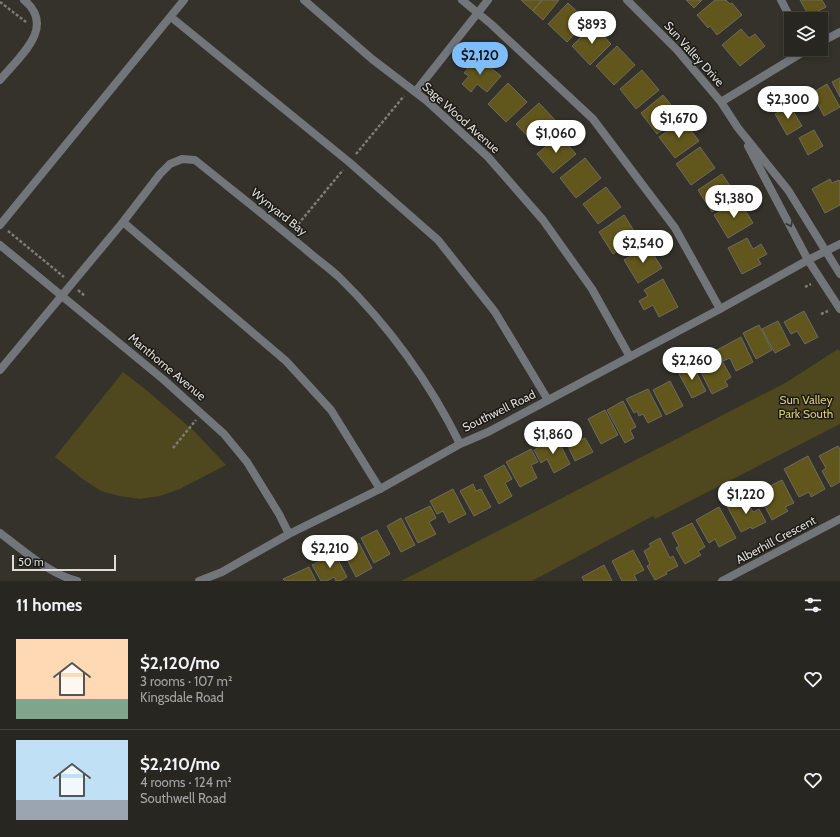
<!DOCTYPE html>
<html lang="en">
<head>
<meta charset="utf-8">
<style>
	body { margin:0; font-family:Cabin,sans-serif; background:#2f2e29; color:#f1f3f6; height:100vh; display:flex; flex-direction:column; font-size:15px; white-space:nowrap }
	* { box-sizing:border-box; margin:0 }
	p { font-size:13px; color:#a4a5a5 }
	.icon { flex:none; width:22px; height:22px; fill:none; stroke:currentColor; stroke-width:2; stroke-linecap:round; stroke-linejoin:round }
	.map { position:relative; height:581px; overflow:hidden }
	.sheet { display:flex; flex-direction:column; background:#272620; flex:1 }
	.sheet>* { flex:none }
	.controls { position:absolute; left:784px; top:12px; display:grid; gap:8px }
	.controls a { display:grid; place-items:center; width:44px; height:44px; border-radius:0px; background:#272620; box-shadow:0 2px 6px #0003,0 0 0 1px #43433e; font-size:20px }
	.scale { position:absolute; left:12px; bottom:10px; width:104px; box-sizing:border-box; padding-left:4px; border:2px solid #dddcd7; border-top:0; font-size:11px; line-height:14px; white-space:nowrap; color:#dddcd7; -webkit-text-stroke:3px #1b1a16; paint-order:stroke }
	.price { position:absolute; translate:-50% -34px; padding:0 9px; border-radius:14px; background:#fff; color:#222; font-size:13px; line-height:26px; filter:drop-shadow(0 1px 2px #0008) }
	.price::after { content:''; position:absolute; left:50%; top:24px; width:12px; height:9px; margin-left:-6px; background:inherit; clip-path:polygon(0 0,100% 0,50% 100%) }
	.price.on { background:#7ebdf9; color:#111 }
	ul { padding:0; list-style:none }
	li { display:flex; align-items:center; gap:12px; height:100px; padding:0 16px }
	li+li { border-top:1px solid #43433e }
	li span { display:grid; place-items:center; flex:none; width:112px; height:80px; border-radius:0px; color:#555 }
	li>.icon { margin-inline-start:auto }
	span .icon { width:48px; height:48px; fill:#fffc; stroke-width:1 }
	li b { font-size:17px }
	h2 { display:flex; justify-content:space-between; align-items:center; height:48px; padding:0 16px; font-size:17px }
	.map>svg:first-child { display:block }
</style>
</head>
<body>
<div class="map">
<svg width="840" height="581" viewBox="0 0 840 581">
	<rect width="100%" height="100%" fill="#34322a"/>
	<path fill="#4f481f" d="M838,349L840,351V424L655,519L653,516L532,581H401L787,382Z
		M123,372L145,389L195,432L226,465L180,489L160,496L140,499L119,496L101,491L84,480L55,457Z"/>
	<path fill="#61561b" stroke="#6d6b61" d="M521,0H542L533,11Z
		M542,0H559L543,20L533,11Z
		M686,0H702L694,8Z
		M715,0H726L730,4L732,3L742,15L717,35L710,26L708,28L697,15Z
		M800,0H822L826,7L809,16Z
		M568,3L587,21L567,42L548,24Z
		M593,25L611,44L590,65L572,46Z
		M741,29L749,38L755,34L765,46L740,66L722,45Z
		M617,46L635,65L614,85L596,66Z
		M477,57L501,76L487,92L477,84L471,92L462,84L469,76L464,73Z
		M642,70L659,90L636,109L620,89Z
		M840,78V97L832,82Z
		M508,83L527,102L506,122L488,104Z
		M827,84L840,107L824,116L812,93Z
		M663,95L680,116L657,134L641,113Z
		M539,103L557,122L534,143L516,124Z
		M790,106L802,126L787,135L775,114Z
		M683,120L699,141L675,158L659,137Z
		M814,130L823,146L808,155L799,138Z
		M559,135L576,154L553,173L537,154Z
		M700,147L715,168L691,185L676,164Z
		M585,158L601,178L576,198L560,178Z
		M722,174L737,196L712,212L698,190Z
		M830,179L832,183L839,180L840,182V205L825,213L812,189Z
		M606,187L621,207L598,224L583,204Z
		M739,200L753,223L728,238L714,215Z
		M624,215L638,237L613,254L599,232Z
		M747,238L753,249L761,244L767,254L758,259L761,264L742,274L728,248Z
		M648,246L662,268L638,283L624,260Z
		M663,279L678,307L659,317L653,305L644,310L639,301L648,296L644,290Z
		M804,311L818,337L805,344L797,331L791,334L784,322Z
		M778,321L790,345L775,353L762,329Z
		M759,325L772,350L756,359L743,333Z
		M741,337L753,362L736,371L730,358L723,361L717,350Z
		M722,361L731,377L725,381L728,386L712,394L701,372Z
		M692,364L706,391L692,398L678,372Z
		M670,381L683,406L666,415L653,390Z
		M648,389L662,416L648,423L643,414L639,416L637,411L634,413L626,399Z
		M623,401L636,427L630,430L634,438L625,443L607,410Z
		M605,410L618,435L601,444L588,419Z
		M575,430L581,440L585,438L593,452L575,461L563,436Z
		M557,438L570,464L554,473L547,459L541,463L534,450Z
		M838,446L840,449V482L831,487L822,471L826,468L819,456Z
		M531,449L538,462L531,465L537,478L520,487L506,462Z
		M808,456L825,489L811,497L809,492L799,497L784,469Z
		M504,465L512,479L505,483L512,496L499,504L484,476Z
		M782,480L794,503L785,507L788,511L772,520L755,487L766,482L768,487Z
		M473,484L476,491L481,489L491,507L474,516L460,491Z
		M453,489L466,514L449,523L443,511L437,514L430,501Z
		M745,497L753,512L759,509L766,522L752,529L751,527L741,532L727,506Z
		M430,506L436,518L429,522L436,534L418,543L405,518Z
		M719,507L736,538L719,547L715,539L709,543L696,520Z
		M401,518L415,545L401,552L387,526Z
		M692,523L705,547L698,551L701,555L685,564L676,548L679,546L672,533Z
		M377,530L390,554L374,563L361,538Z
		M660,538L670,558L673,556L678,566L666,572L667,574L655,580L647,566L650,564L644,551L651,547L649,544Z
		M359,543L372,568L356,577L343,551Z
		M633,550L644,570L634,575L637,581H622L612,561Z
		M335,554L347,577L340,581H336L334,577L327,581H321L312,565Z
		M604,565L612,581H584L582,577Z
		M309,567L316,581H285L283,579Z"/>
	<g fill="none" stroke-linecap="round" stroke-linejoin="round">
		<path stroke="#7e7c76" stroke-width="2.5" stroke-dasharray="3 2" stroke-linecap="butt" d="M0,2L26,22
			M356,154L404,96
			M295,228L343,170
			M8,231L64,277
			M805,287L811,284
			M78,290L85,296
			M821,314L828,311
			M173,448L196,420"/>
		<path stroke="#727579" stroke-width="8" d="M462,0L491,24L593,119L675,228L720,309
			M781,0L791,19
			M171,17L349,162L438,240L495,312L548,400
			M123,222L286,361L331,410L380,489
			M0,225L184,0"/>
		<path stroke="#727579" stroke-width="8" d="M304,0L372,59L427,101L488,157L543,220L592,289L630,357
			M821,42L840,32
			M0,80C19,57 57,27 24,0
			M416,91L488,0
			M721,102L808,49
			M0,245L164,380L224,434L247,462L279,514L289,534
			M0,370L123,222L160,174L170,164L182,159L195,160C231,189 268,218 304,248C315,258 328,267 339,277C388,325 430,383 460,444
			M0,533C23,550 49,574 77,581
			M199,581L222,572L289,534L380,489L460,444L488,432L720,309L808,260L840,244
			M722,581L840,519"/>
		<path stroke="#727579" stroke-width="8" d="M627,0L677,50L721,102L738,128L788,190L840,274
			M748,146L808,260L840,309"/>
	</g>
	<defs><path id="oneway-chevron" d="M-2-3.5L2.5 0L-2 3.5" fill="none" stroke-width="1.6" stroke-linecap="round" stroke-linejoin="round"/></defs>
	<use stroke="#353534" href="#oneway-chevron" transform="translate(790 224) rotate(63)"/>
	<g text-anchor="middle" stroke-width="3" stroke-linejoin="round" paint-order="stroke">
		<g font-size="12" fill="#dddcd7" stroke="#1b1a16">
			<text transform="translate(694 54) rotate(48)" y="4">Sun Valley Drive</text>
			<text transform="translate(461 118) rotate(42)" y="4">Sage Wood Avenue</text>
			<text transform="translate(279 212) rotate(39)" y="4">Wynyard Bay</text>
			<text transform="translate(167 367) rotate(40)" y="4">Manthorne Avenue</text>
			<text transform="translate(499 411) rotate(-26)" y="4">Southwell Road</text>
			<text transform="translate(776 540) rotate(-28)" y="4">Alberhill Crescent</text>
		</g>
		<g font-size="12" fill="#d9c973" stroke="#1b1a16">
			<text x="806" y="404">Sun Valley<tspan x="806" dy="14">Park South</tspan></text>
		</g>
	</g>
</svg>
<div class="controls">
<a><svg class="icon" aria-label="layers" viewBox="0 0 24 24"><path d="M12 4l9 5-9 5-9-5zM3 14l9 5 9-5"/></svg></a>
</div>
<div class="scale">50 m</div>
<b class="price" style="left:592px;top:45px">$893</b>
<b class="price on" style="left:480px;top:76px">$2,120</b>
<b class="price" style="left:788px;top:120px">$2,300</b>
<b class="price" style="left:679px;top:139px">$1,670</b>
<b class="price" style="left:556px;top:154px">$1,060</b>
<b class="price" style="left:734px;top:219px">$1,380</b>
<b class="price" style="left:643px;top:264px">$2,540</b>
<b class="price" style="left:692px;top:381px">$2,260</b>
<b class="price" style="left:553px;top:455px">$1,860</b>
<b class="price" style="left:746px;top:515px">$1,220</b>
<b class="price" style="left:330px;top:569px">$2,210</b>
</div>
<section class="sheet">
<h2>11 homes<svg class="icon" aria-label="filters" viewBox="0 0 24 24"><path d="M4 7h16M4 17h16"/><circle cx="9" cy="7" r="2"/><circle cx="15" cy="17" r="2"/></svg></h2>
<ul>
<li><span style="background:linear-gradient(#ffd9b3 75%,#7fa58c 0)"><svg class="icon" aria-label="home" viewBox="0 0 24 24"><path d="M3 11l9-7 9 7M6 9v11h12V9"/></svg></span><div><b>$2,120/mo</b><p>3 rooms · 107 m²</p><p>Kingsdale Road</p></div><svg class="icon" aria-label="heart" viewBox="0 0 24 24"><path d="M12 20l-8-8c-3-5 5-10 8-4 3-6 11-1 8 4z"/></svg></li>
<li><span style="background:linear-gradient(#bfe0f5 75%,#9aa5b1 0)"><svg class="icon" aria-label="home" viewBox="0 0 24 24"><path d="M3 11l9-7 9 7M6 9v11h12V9"/></svg></span><div><b>$2,210/mo</b><p>4 rooms · 124 m²</p><p>Southwell Road</p></div><svg class="icon" aria-label="heart" viewBox="0 0 24 24"><path d="M12 20l-8-8c-3-5 5-10 8-4 3-6 11-1 8 4z"/></svg></li>
</ul>
</section>
</body>
</html>
